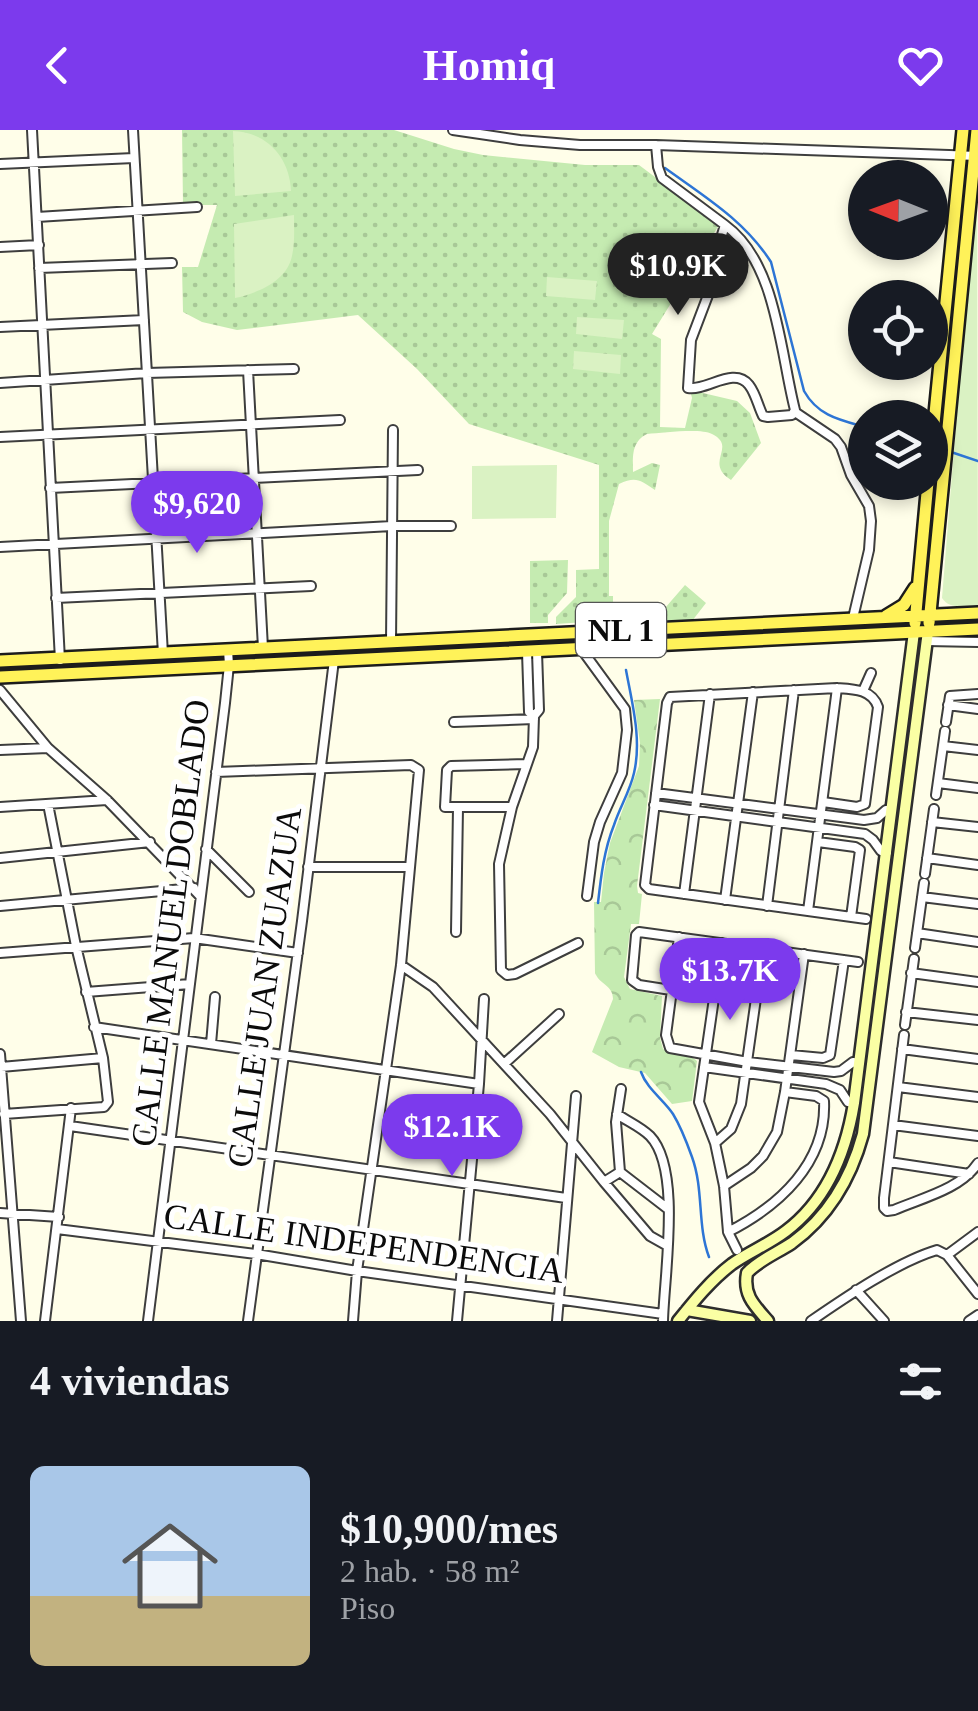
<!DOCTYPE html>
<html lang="es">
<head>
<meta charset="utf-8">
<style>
	body { margin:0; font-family:"Times New Roman",serif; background:#242831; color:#f1f3f6; height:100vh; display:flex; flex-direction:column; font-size:38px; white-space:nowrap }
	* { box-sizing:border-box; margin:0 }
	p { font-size:32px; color:#9ea1a6 }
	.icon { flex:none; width:55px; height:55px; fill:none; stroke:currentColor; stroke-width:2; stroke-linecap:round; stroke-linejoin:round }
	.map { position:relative; height:1191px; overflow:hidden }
	.drawer { display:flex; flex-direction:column; background:#171b24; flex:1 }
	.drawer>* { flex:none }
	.needle { width:65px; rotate:271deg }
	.fabs { position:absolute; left:848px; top:30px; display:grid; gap:20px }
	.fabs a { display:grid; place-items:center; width:100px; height:100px; border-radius:50%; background:#171b24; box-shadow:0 5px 15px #0003; font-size:50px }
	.price { position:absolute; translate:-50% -85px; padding:0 22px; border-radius:35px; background:#7c3aed; color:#fff; font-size:32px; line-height:65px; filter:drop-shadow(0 2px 5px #0008) }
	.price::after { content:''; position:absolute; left:50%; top:60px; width:30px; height:22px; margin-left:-15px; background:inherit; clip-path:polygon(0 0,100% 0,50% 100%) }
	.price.selected { background:#222; color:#fff }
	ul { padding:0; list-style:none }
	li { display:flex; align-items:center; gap:30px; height:250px; padding:0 30px }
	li+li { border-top:2px solid #363941 }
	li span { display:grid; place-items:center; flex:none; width:280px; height:200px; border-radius:15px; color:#555 }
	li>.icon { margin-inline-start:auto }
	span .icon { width:120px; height:120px; fill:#fffc; stroke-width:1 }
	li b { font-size:42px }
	h2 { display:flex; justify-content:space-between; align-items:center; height:120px; padding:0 30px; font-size:42px }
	header { display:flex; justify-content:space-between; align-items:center; height:130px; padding:0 30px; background:#7c3aed; color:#fff; font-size:45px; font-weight:800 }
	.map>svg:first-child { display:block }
</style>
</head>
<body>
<header><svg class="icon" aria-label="back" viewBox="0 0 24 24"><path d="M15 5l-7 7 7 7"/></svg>Homiq<svg class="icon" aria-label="heart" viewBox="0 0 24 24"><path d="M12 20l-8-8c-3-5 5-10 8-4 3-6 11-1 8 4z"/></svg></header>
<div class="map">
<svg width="978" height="1191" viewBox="0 0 978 1191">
	<defs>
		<pattern id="grass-dots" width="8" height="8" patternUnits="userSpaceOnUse" patternTransform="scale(2.5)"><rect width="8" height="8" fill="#c5ebb1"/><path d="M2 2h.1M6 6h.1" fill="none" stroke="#a8c897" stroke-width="1.8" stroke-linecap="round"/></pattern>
		<pattern id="park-crowns" width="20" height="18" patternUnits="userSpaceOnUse" patternTransform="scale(2.5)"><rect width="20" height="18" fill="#c5ebb1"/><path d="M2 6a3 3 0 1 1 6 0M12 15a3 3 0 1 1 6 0" fill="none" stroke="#a8c897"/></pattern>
	</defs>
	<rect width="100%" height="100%" fill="#fffee9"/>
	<path fill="url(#grass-dots)" d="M182,0H394L454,19L483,25L585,35H639L719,95L652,204L661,209L660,297L685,298L692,268L690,260L737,271L750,283L761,313L731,350C703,332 738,317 712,304C700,298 663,303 647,304C631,312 633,327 633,342L652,333L660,335L655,360C640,350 636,346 619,354L609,391V466H613V487L610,496L599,497V491L556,494V487L576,467V440L599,439V335L469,294L417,239L358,185L237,200L202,192L183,182L182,137H198L217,75H183Z
		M568,430L567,463L548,485V493H530V431Z
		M685,455L706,473L692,491L652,493Z"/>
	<path fill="url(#park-crowns)" d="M660,569L637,756L638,763L642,764L639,794H631L624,847L630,859L662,866L660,908L663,919C673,926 688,922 697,931L692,971L672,974L645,943L619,937L592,922L613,869C613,855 600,855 595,843L594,772H601L604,743L610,713L639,636L640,613L634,570Z"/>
	<path fill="#daf2c3" d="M233,1C267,2 290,28 291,61L235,66Z
		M977,35L978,475C965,476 950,480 942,468Z
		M294,85C294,98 295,113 292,126C287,151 258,163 235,168L234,94Z
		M547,147L597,151L595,170L546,166Z
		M577,187L624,190L622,209L576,204Z
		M574,221L621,225L620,244L573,239Z
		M557,335L556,388L472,389V336Z"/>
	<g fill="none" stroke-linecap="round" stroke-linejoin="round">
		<path stroke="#2d75d5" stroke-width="2.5" d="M665,38C705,67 744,90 771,132L804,261C818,286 840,290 865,297
			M951,322L978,331
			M598,773C601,746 604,720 614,695C620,677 630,661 634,643C642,609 632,573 626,540
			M641,942C647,959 664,970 673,984C681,997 687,1013 692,1027C704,1060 697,1095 709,1127"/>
		<defs>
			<path id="minor" d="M32,0L60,530
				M133,0L163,524
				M453,0L520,10L580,15H656L978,26
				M656,15L658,37L662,48L725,95L717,121L710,160L691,210L688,258C707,261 734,236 749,255C756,264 758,276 763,286L768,287L792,285L795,280C780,222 777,133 725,95
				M0,34L134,28
				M37,87L197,77
				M0,117L39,115
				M39,138L172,133
				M0,197L144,190
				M248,240L263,518
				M0,253L147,243L294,239
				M795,282L835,309L841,317L851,345L869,376L871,391L869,420L853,488
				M0,307L340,290
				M50,358L418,340
				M0,417L392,396H451
				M56,468L311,456
				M927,511L978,512
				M391,512L393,300
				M582,520L625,579L627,600L622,643L600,692L594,712L587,766
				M527,522L529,582L534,586
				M537,522L539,580L534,586L533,617L512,677L499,734L501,840L507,845L515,844L578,813
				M0,560L48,618L107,670L200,766
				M863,561L871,543
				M948,575L978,579
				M454,592L534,589
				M946,592L950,566L978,564
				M943,616L978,620
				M0,620L48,618
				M216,642L411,635L419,640L401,835L357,1141L353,1191
				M938,653L978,658
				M656,663L864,690L877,688L886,680L891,681
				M936,665L945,601
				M823,672L857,677L865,674L878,577C872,559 853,559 837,558L670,567L667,573L645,755L649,759L866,789
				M654,675L865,704L873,710L881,721L887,722
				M0,677L107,670
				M512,677H445L447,640L451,636L526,634
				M932,692L978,697
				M818,712L855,717L860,720L851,787
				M206,719L249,762
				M0,728L150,712
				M927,728L978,735
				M308,737H409
				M925,744L934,679
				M684,764L710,564
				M922,767L978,774
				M725,770L753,562
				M0,776L194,758
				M767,776L794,560
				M808,781L837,558
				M456,802L458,678
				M917,803L978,812
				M679,807L666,905L670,918L748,932L834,942L841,941L853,932L858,933
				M722,813L699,972L715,1013L724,1056L728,1102L737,1120
				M915,818L924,753
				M0,823L194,808L298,823
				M401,835L433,857L550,984L604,1052L650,1106L666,1115
				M911,843L978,852
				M671,860L639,855L632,850L636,805L639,802L858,832
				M86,862L190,854
				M906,882L978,890
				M905,895L914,829
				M94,897L479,954
				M904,905L884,1068V1078L887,1081L894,1080C922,1068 961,1059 978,1033
				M211,914L215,867
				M902,919L978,929
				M0,924L21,1191
				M791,925L823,928L830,925L844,830
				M505,933L559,884
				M1,937L103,928
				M704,937L826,954L840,960L848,972L854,973
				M898,957L978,967
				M4,984L104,977L108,972L103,928L76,816L48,674
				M617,984C627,991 641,997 650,1006C682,1039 664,1146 663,1191
				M893,995L978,1006
				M70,996L566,1068
				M715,1013L731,999L741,974L763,819
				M889,1032L969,1044
				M620,1042L616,992L621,959
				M604,1052L620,1042L668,1079
				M724,1056L751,1038L763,1026L777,1002L785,962L804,824
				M0,1083L59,1087
				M57,1099L256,1124L357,1141L663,1184
				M728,1102C779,1076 827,1033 824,971L816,966L785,962
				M947,1125L978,1164
				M947,1125L978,1102
				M856,1160L884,1191
				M45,1191L71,978
				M148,1191L225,573L229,535L228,520
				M248,1191L302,791L334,530
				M457,1191L479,954L484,869
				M557,1191L576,966
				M811,1191C846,1167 897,1132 937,1120L947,1125
				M969,1191L978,1185"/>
			<path id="secondary" d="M747,1143C759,1130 777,1123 792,1113C829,1086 851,1048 863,1004L928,501
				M747,1143C743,1165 754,1175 768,1191
				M687,1180L750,1191
				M678,1191C694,1171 711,1150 732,1134C749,1122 769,1114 786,1101C827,1070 846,1022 854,973L914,502"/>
			<path id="primary" d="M930,334L963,0
				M886,486L904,475L915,458
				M915,493L928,352
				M929,493L977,0
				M0,531L978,483
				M0,547L978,499"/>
		</defs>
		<use href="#minor" stroke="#3e3e3e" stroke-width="12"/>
		<use href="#secondary" stroke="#2d2d2d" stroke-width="15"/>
		<use href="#primary" stroke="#1c1c1c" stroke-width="16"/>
		<use href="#minor" stroke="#fff" stroke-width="8"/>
		<use href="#secondary" stroke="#faffa4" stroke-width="10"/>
		<use href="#primary" stroke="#fff259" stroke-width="11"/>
	</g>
	<g text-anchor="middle" stroke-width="10" stroke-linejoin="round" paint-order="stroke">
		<rect fill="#fff" stroke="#545454" stroke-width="2.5" x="576" y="473" width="90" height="54" rx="8"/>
		<g font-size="32" font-weight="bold" fill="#0b0b0b">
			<text x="621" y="511">NL 1</text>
		</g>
		<g font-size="35" fill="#0b0b0b" stroke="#fff">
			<text transform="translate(170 793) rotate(-83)" y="12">CALLE MANUEL DOBLADO</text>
			<text transform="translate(264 857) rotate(-82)" y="12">CALLE JUAN ZUAZUA</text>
			<text transform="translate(364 1113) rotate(8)" y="12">CALLE INDEPENDENCIA</text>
		</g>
	</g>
</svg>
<div class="fabs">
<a><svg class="needle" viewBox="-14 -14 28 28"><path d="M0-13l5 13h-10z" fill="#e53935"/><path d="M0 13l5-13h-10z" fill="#9ea1a6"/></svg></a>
<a><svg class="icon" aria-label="locate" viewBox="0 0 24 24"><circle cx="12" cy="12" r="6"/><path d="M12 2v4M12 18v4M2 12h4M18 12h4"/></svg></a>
<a><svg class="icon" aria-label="layers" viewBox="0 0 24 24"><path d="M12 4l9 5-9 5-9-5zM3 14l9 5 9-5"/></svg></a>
</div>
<b class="price selected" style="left:678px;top:188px">$10.9K</b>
<b class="price" style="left:197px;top:426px">$9,620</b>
<b class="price" style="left:730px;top:893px">$13.7K</b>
<b class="price" style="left:452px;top:1049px">$12.1K</b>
</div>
<section class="drawer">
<h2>4 viviendas<svg class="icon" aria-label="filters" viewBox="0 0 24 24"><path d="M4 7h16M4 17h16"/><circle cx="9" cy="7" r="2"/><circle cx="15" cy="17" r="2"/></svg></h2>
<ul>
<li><span style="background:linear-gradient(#a9c7e8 65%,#c2b280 0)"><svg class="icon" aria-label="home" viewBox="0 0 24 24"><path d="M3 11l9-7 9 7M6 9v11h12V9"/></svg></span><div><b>$10,900/mes</b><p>2 hab. · 58 m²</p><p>Piso</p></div></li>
</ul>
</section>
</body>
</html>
